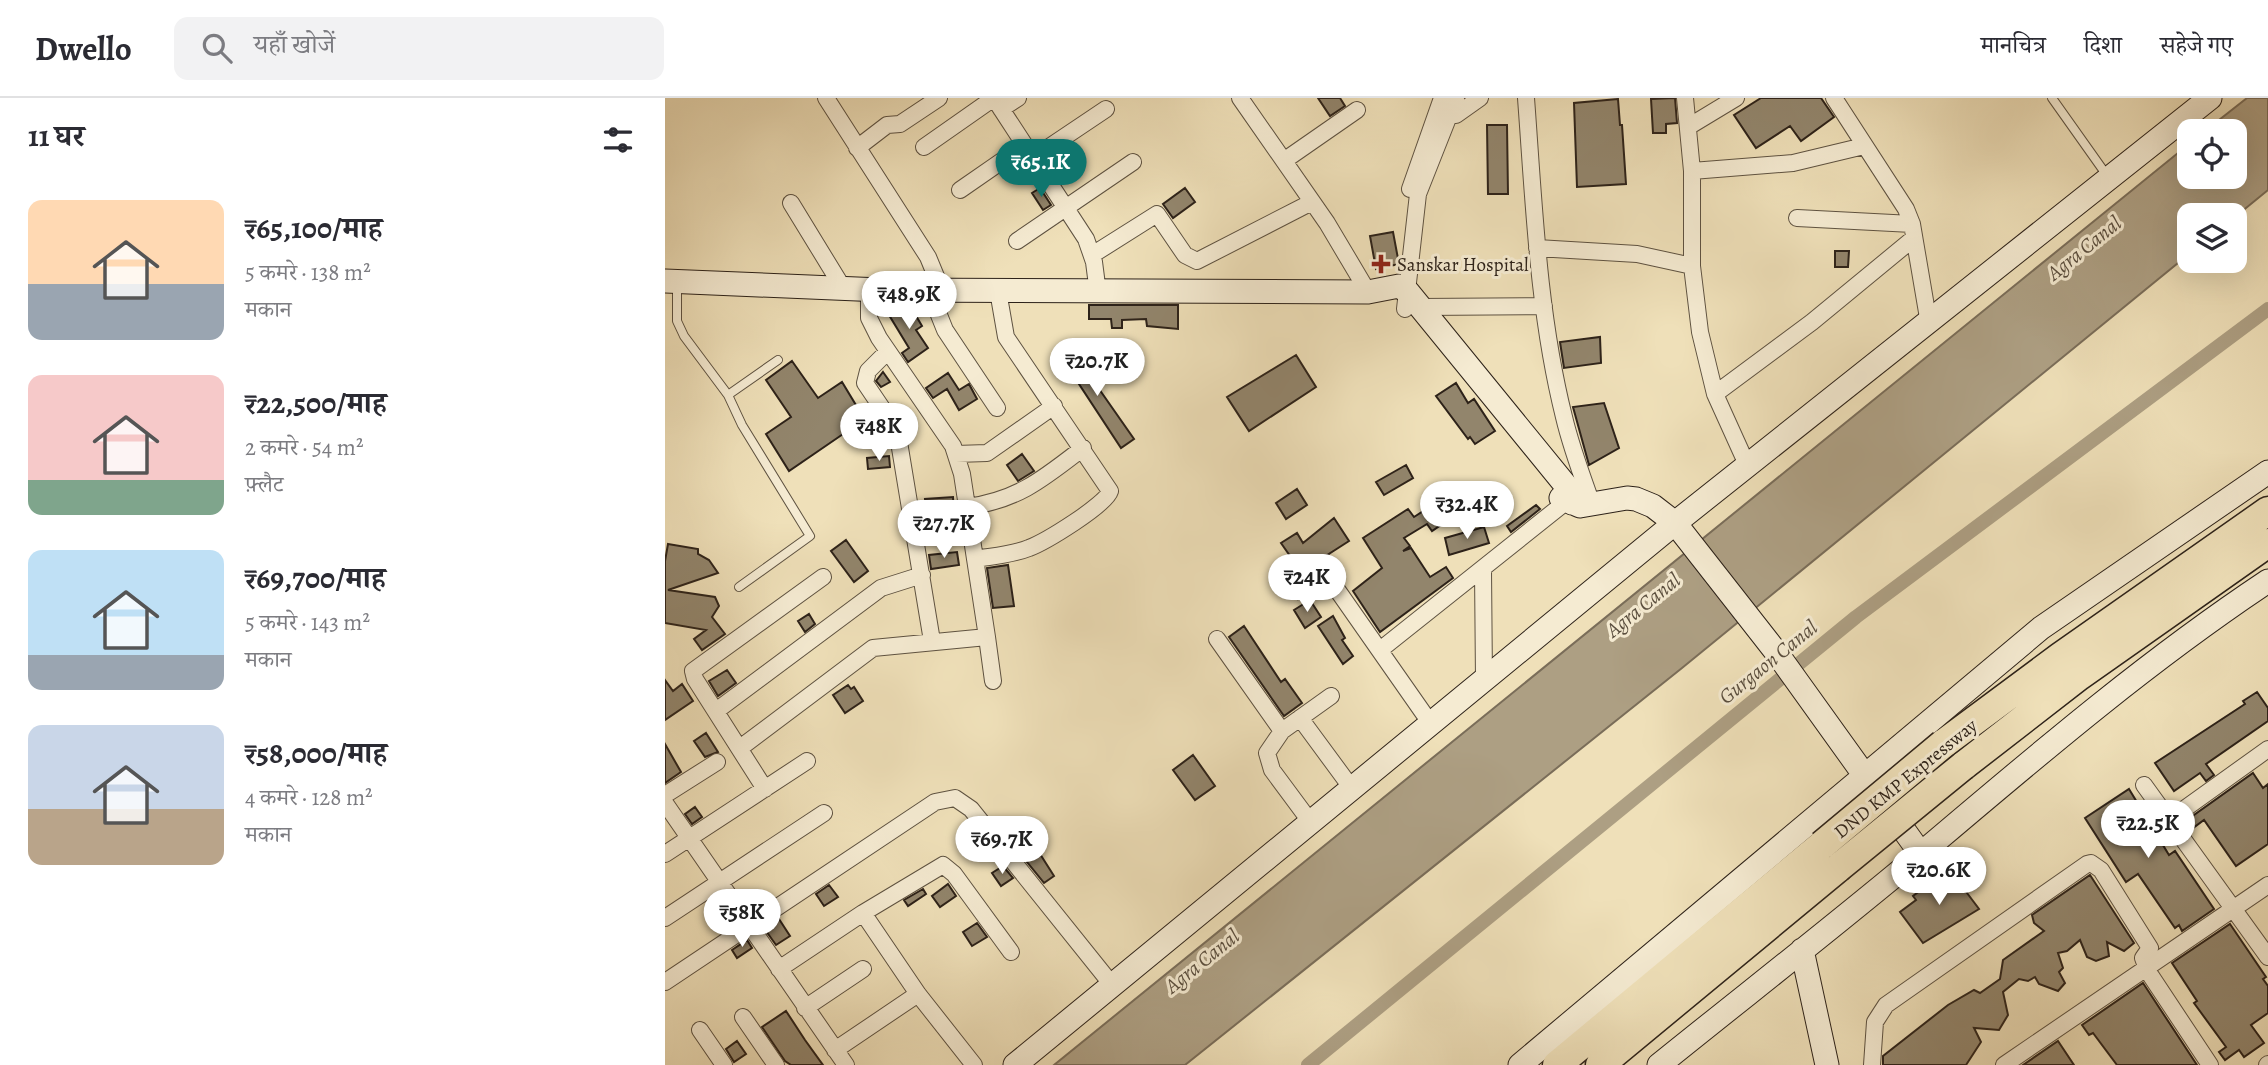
<!DOCTYPE html>
<html lang="hi">
<head>
<meta charset="utf-8">
<style>
	body { margin:0; font-family:Alegreya,"Noto Serif Devanagari",serif; background:#f2f2f3; color:#2b2b33; height:100vh; display:flex; flex-direction:column; font-size:26px; white-space:nowrap }
	* { box-sizing:border-box; margin:0 }
	p { font-size:23px; color:#7c7c81 }
	.icon { flex:none; width:38px; height:38px; fill:none; stroke:currentColor; stroke-width:2; stroke-linecap:round; stroke-linejoin:round }
	.map { position:relative; flex:1; overflow:hidden }
	.side { display:flex; flex-direction:column; background:#fff; width:665px }
	.side>* { flex:none }
	.tools { position:absolute; left:1512px; top:21px; display:grid; gap:14px }
	.tools a { display:grid; place-items:center; width:70px; height:70px; border-radius:14px; background:#fff; box-shadow:0 7px 28px #0002; font-size:35px }
	.price { position:absolute; translate:-50% -60px; padding:0 16px; border-radius:24px; background:#fff; color:#222; font-size:23px; line-height:46px; filter:drop-shadow(0 2px 4px #0008) }
	.price::after { content:''; position:absolute; left:50%; top:42px; width:21px; height:16px; margin-left:-10px; background:inherit; clip-path:polygon(0 0,100% 0,50% 100%) }
	.price.on { background:#0f766e; color:#fff }
	ul { padding:0; list-style:none }
	li { display:flex; align-items:center; gap:21px; height:175px; padding:0 28px }
	li span { display:grid; place-items:center; flex:none; width:196px; height:140px; border-radius:14px; color:#555 }
	li>.icon { margin-inline-start:auto }
	span .icon { width:84px; height:84px; fill:#fffc; stroke-width:1 }
	li b { font-size:30px }
	h2 { display:flex; justify-content:space-between; align-items:center; height:84px; padding:0 28px; font-size:30px }
	header { display:flex; align-items:center; gap:42px; box-sizing:border-box; height:98px; padding:0 35px; background:#fff; border-bottom:2px solid #e1e1e2 }
	header strong { font-size:33px }
	nav { display:flex; gap:38px; margin-inline-start:auto; font-size:24px }
	.search { width:490px; height:63px; background:#f2f2f3; display:flex; align-items:center; gap:18px; box-sizing:border-box; padding:0 24px; border-radius:14px; color:#7c7c81; font-size:26px }
	main { display:flex; flex:1; min-height:0 }
	.map>svg:first-child { display:block }
</style>
</head>
<body>
<header>
<strong>Dwello</strong>
<div class="search"><svg class="icon" aria-label="search" viewBox="0 0 24 24"><circle cx="10" cy="10" r="6"/><path d="M15 15l6 6"/></svg>यहाँ खोजें</div>
<nav><a>मानचित्र</a><a>दिशा</a><a>सहेजे गए</a></nav>
</header>
<main>
<section class="side">
<h2>11 घर<svg class="icon" aria-label="filters" viewBox="0 0 24 24"><path d="M4 7h16M4 17h16"/><circle cx="9" cy="7" r="2"/><circle cx="15" cy="17" r="2"/></svg></h2>
<ul>
<li><span style="background:linear-gradient(#ffd9b3 60%,#9aa5b1 0)"><svg class="icon" aria-label="home" viewBox="0 0 24 24"><path d="M3 11l9-7 9 7M6 9v11h12V9"/></svg></span><div><b>₹65,100/माह</b><p>5 कमरे · 138 m²</p><p>मकान</p></div></li>
<li><span style="background:linear-gradient(#f6c9c9 75%,#7fa58c 0)"><svg class="icon" aria-label="home" viewBox="0 0 24 24"><path d="M3 11l9-7 9 7M6 9v11h12V9"/></svg></span><div><b>₹22,500/माह</b><p>2 कमरे · 54 m²</p><p>फ़्लैट</p></div></li>
<li><span style="background:linear-gradient(#bfe0f5 75%,#9aa5b1 0)"><svg class="icon" aria-label="home" viewBox="0 0 24 24"><path d="M3 11l9-7 9 7M6 9v11h12V9"/></svg></span><div><b>₹69,700/माह</b><p>5 कमरे · 143 m²</p><p>मकान</p></div></li>
<li><span style="background:linear-gradient(#c9d6e8 60%,#b9a48a 0)"><svg class="icon" aria-label="home" viewBox="0 0 24 24"><path d="M3 11l9-7 9 7M6 9v11h12V9"/></svg></span><div><b>₹58,000/माह</b><p>4 कमरे · 128 m²</p><p>मकान</p></div></li>
</ul>
</section>
<div class="map">
<svg width="1603" height="967" viewBox="0 0 1603 967">
	<rect width="100%" height="100%" fill="#efe0b9"/>
	<filter id="stains"><feTurbulence type="fractalNoise" baseFrequency=".00286" numOctaves="4"/><feColorMatrix values="0 0 0 0 .2 0 0 0 0 .09 0 0 0 0 .02 0 0 0 .5 -.17"/></filter>
	<radialGradient id="worn" r=".72"><stop offset=".6" stop-color="#630" stop-opacity="0"/><stop offset="1" stop-color="#630" stop-opacity=".3"/></radialGradient>
	<path fill="#ad9f83" stroke="#7a6d59" stroke-width="2" d="M1582,0H1603V92L1570,119L1524,117V156L1017,570L520,967H389L1524,46V79H1570V33H1540Z"/>
	<g fill="none" stroke-linecap="round" stroke-linejoin="round">
		<path stroke="#ad9f83" stroke-width="14" d="M643,967L1191,519L1603,211"/>
	</g>
	<path fill="#92856c" stroke="#2d2219" stroke-width="2" d="M653,0H675L680,8L665,18Z
		M1010,0L1012,25L1001,26V35H988L986,1Z
		M1096,0H1156L1169,19L1136,43L1125,28L1091,50L1069,17Z
		M953,1L955,27H957L961,86L912,89L909,5Z
		M822,27H842L843,96H823Z
		M375,90L386,107L378,112L367,95Z
		M520,90L530,104L508,120L498,106Z
		M728,134L734,166L711,171L705,138Z
		M1170,153H1184L1183,169H1170Z
		M244,206L257,228L251,232L263,250L243,264L237,255L244,250L224,217Z
		M424,207H513V231L482,228L481,221L457,222V230H447L446,221H424Z
		M935,239L936,265L899,270L895,244Z
		M404,248L469,341L456,350L393,254Z
		M631,257L651,289L584,333L562,299Z
		M127,263L153,300L177,284L203,327L185,339L181,334L124,373L101,336L126,319L101,282Z
		M218,274L225,284L216,289L211,283Z
		M283,275L294,292L304,286L312,301L294,312L282,291L268,300L261,290Z
		M791,285L803,305L809,301L830,333L810,346L805,339L803,341L771,298Z
		M939,305L954,350L924,367L908,309Z
		M357,356L369,373L353,383L342,367Z
		M224,358L225,369L203,371L202,360Z
		M741,367L748,380L719,397L711,384Z
		M632,391L642,407L621,421L611,405Z
		M288,399L289,418L262,420L260,401Z
		M780,399L792,416L767,433L762,426L739,440L745,448L738,453L746,450L765,479L781,469L788,480L715,534L688,493L717,470L698,440L743,411L749,419Z
		M871,407L875,411L846,434L842,428Z
		M669,420L684,443L653,463L649,472L639,478L616,445L632,435L638,445Z
		M819,429L824,445L784,457L780,440Z
		M181,442L203,473L189,484L166,453Z
		M3,446L33,451V456L44,462L53,475L3,492L50,499L54,508L47,519L60,536L37,552L29,541L41,532L0,525V463Z
		M292,454L294,467L266,471L264,457Z
		M343,467L349,508L328,510L322,470Z
		M638,484L644,493L633,501L627,491Z
		M645,502L656,519L640,530L629,512Z
		M144,516L150,526L140,534L133,523Z
		M668,518L680,540L677,542L688,558L678,566L653,528Z
		M579,528L616,584L620,581L637,605L619,618L564,539Z
		M62,572L71,585L53,598L44,583Z
		M0,582L8,593L17,586L28,603L0,622Z
		M183,587L186,591L189,589L198,603L180,615L168,597Z
		M1592,594L1603,610V623L1541,666L1549,677L1541,683L1535,675L1509,693L1490,665L1580,606L1578,603Z
		M41,635L53,654L40,659L29,643Z
		M0,646L16,674L0,685Z
		M528,657L550,688L530,702L508,672Z
		M1588,675L1598,690L1603,686V746L1571,768L1539,722L1528,730L1522,722Z
		M1464,691L1504,757L1510,753L1549,811L1517,833L1514,827L1510,830L1473,776L1461,784L1420,720Z
		M30,709L37,719L27,726L20,716Z
		M363,737L389,778L379,785L349,748Z
		M338,768L348,780L336,788L327,775Z
		M1284,771L1314,811L1258,845L1235,814L1251,802L1248,798Z
		M1425,777L1469,845L1459,853L1442,844L1444,858L1431,863L1422,859L1415,842L1402,853L1393,855L1398,870L1394,874L1400,885L1393,893L1374,886L1370,879L1363,883L1354,881L1338,894L1343,917L1334,932L1309,930L1316,944L1301,967H1218V958L1283,907L1309,892L1315,895L1335,881L1338,862L1379,833L1369,825L1367,817Z
		M283,786L291,798L275,809L267,798Z
		M164,787L173,799L159,808L151,796Z
		M258,791L261,796L243,808L239,802Z
		M114,821L125,838L111,847L99,830Z
		M312,825L322,839L307,848L298,834Z
		M1565,826L1601,879L1598,881L1603,888V915L1586,927L1599,945L1579,959L1574,952L1560,962L1554,954L1561,949L1529,905L1532,903L1507,865Z
		M82,842L87,850L72,860L67,852Z
		M1478,885L1532,967H1452L1428,935L1424,937L1417,927Z
		M121,913L140,942L158,967H126L120,963L97,929Z
		M72,943L81,956L69,964L61,951Z
		M1393,943L1409,967H1358Z"/>
	<g fill="none" stroke-linecap="round" stroke-linejoin="round">
		<defs>
			<path id="lane" d="M1387,0L1443,79
				M12,185V223L19,238L63,297L77,327L145,438L74,489
				M63,297L113,262"/>
			<path id="street" d="M161,0L263,159L277,193
				M575,0L662,125L703,194
				M861,0C869,107 873,215 899,319C906,349 917,378 927,406
				M1020,0L1027,73V168L1035,234L1050,296L1083,369
				M1169,0L1241,111L1247,126L1264,226
				M336,11L353,0
				M780,17H791L815,0
				M1023,29L1071,0
				M259,49L329,0L421,141L429,164L433,195
				M192,50L222,27L235,26L274,0
				M368,60L441,11
				M620,62L692,12
				M1027,73L1128,65L1199,48
				M745,91L777,0
				M295,92L360,47
				M126,105L178,190
				M1132,120L1247,126
				M352,143L468,64
				M872,150L972,156L1027,168
				M427,157L492,116L520,157L532,163L647,104
				M264,192L280,232L332,310
				M755,209L879,208
				M740,211L753,96L791,0
				M223,253L203,273L200,285L225,322L234,344L267,543
				M1050,296L1147,224L1249,140
				M291,356L322,355L389,308
				M302,409C353,402 378,381 418,350
				M310,461C328,458 347,457 364,450C380,444 441,407 445,393L341,239L333,193
				M818,472L819,583
				M659,473L766,626
				M322,539L328,583
				M552,541L617,633
				M715,552L902,403
				M51,613L216,490L257,477
				M635,620L688,692
				M75,650L208,550L322,539L297,376L288,348L214,240L204,220V191
				M1479,687L1603,859
				M100,691L30,581L28,573L158,479
				M0,697L52,664
				M0,705L181,967
				M1504,722L1603,651
				M647,726L607,672L602,655L617,633L666,598
				M0,756L142,663
				M198,815L253,896L309,967
				M0,820L159,715
				M114,871L198,815L278,767L289,776L346,854
				M1486,878L1545,967
				M0,884L270,704L290,700L306,711L448,888
				M140,910L198,871
				M78,919L111,967
				M35,932L59,967
				M170,952L253,896
				M1207,967L1210,924L1221,907L1422,766L1426,765L1436,772L1485,850L1478,860L1482,871
				M1339,967L1603,787
				M1602,967L1603,966"/>
			<path id="secondary" d="M0,183L216,192L703,194L734,188L743,194L907,395V405
				M896,400L915,408L962,400L971,401L988,408L1010,425L1111,554L1256,756
				M1137,852L1162,967
				M350,967L1010,425L1545,0
				M855,967L1376,530L1603,374
				M994,967C1082,896 1171,827 1258,754C1369,660 1481,564 1603,483"/>
			<path id="highway" d="M1278,646L1395,559L1603,413
				M1298,668L1414,578L1603,445
				M892,967L1157,747
				M935,967L1173,770"/>
		</defs>
		<use href="#lane" stroke="#5e5241" stroke-width="10"/>
		<use href="#street" stroke="#5e5241" stroke-width="18"/>
		<use href="#secondary" stroke="#2d2219" stroke-width="25"/>
		<use href="#highway" stroke="#2d2219" stroke-width="31"/>
		<use href="#lane" stroke="#f5ebd2" stroke-width="8"/>
		<use href="#street" stroke="#f5ebd2" stroke-width="16"/>
		<use href="#secondary" stroke="#f5ebd2" stroke-width="23"/>
		<use href="#highway" stroke="#efe0b9" stroke-width="28"/>
		<defs>
			<path id="highway-bridge" d="M1157,747L1278,646
				M1173,770L1298,668"/>
		</defs>
		<use href="#highway-bridge" stroke="#2d2219" stroke-width="31" stroke-linecap="butt"/>
		<use href="#highway-bridge" stroke="#efe0b9" stroke-width="28"/>
	</g>
	<path fill="#8f2418" stroke="#f5ebd2" stroke-width="2.5" d="M712.5 155.5h7v7h7v7h-7v7h-7v-7h-7v-7h7z"/>
	<g text-anchor="middle" stroke-width="6" stroke-linejoin="round" paint-order="stroke">
		<g font-size="19" fill="#2d2219" stroke="#f5ebd2" text-anchor="start">
			<text x="732" y="173">Sanskar Hospital</text>
		</g>
		<g font-size="19" fill="#2d2219" stroke="#f5ebd2">
			<text transform="translate(1240 680) rotate(-39)" y="7">DND KMP Expressway</text>
		</g>
		<g font-size="21" font-style="italic" fill="#5a4e3e" stroke="#f5ebd2">
			<text transform="translate(1419 150) rotate(-39)" y="7">Agra Canal</text>
			<text transform="translate(978 507) rotate(-39)" y="7">Agra Canal</text>
			<text transform="translate(1103 564) rotate(-39)" y="7">Gurgaon Canal</text>
			<text transform="translate(537 863) rotate(-39)" y="7">Agra Canal</text>
		</g>
	</g>
	<rect width="100%" height="100%" filter="url(#stains)"/>
	<rect width="100%" height="100%" fill="url(#worn)"/>
</svg>
<div class="tools">
<a><svg class="icon" aria-label="locate" viewBox="0 0 24 24"><circle cx="12" cy="12" r="6"/><path d="M12 2v4M12 18v4M2 12h4M18 12h4"/></svg></a>
<a><svg class="icon" aria-label="layers" viewBox="0 0 24 24"><path d="M12 4l9 5-9 5-9-5zM3 14l9 5 9-5"/></svg></a>
</div>
<b class="price on" style="left:376px;top:101px">₹65.1K</b>
<b class="price" style="left:244px;top:233px">₹48.9K</b>
<b class="price" style="left:432px;top:300px">₹20.7K</b>
<b class="price" style="left:214px;top:365px">₹48K</b>
<b class="price" style="left:802px;top:443px">₹32.4K</b>
<b class="price" style="left:279px;top:462px">₹27.7K</b>
<b class="price" style="left:642px;top:516px">₹24K</b>
<b class="price" style="left:1483px;top:762px">₹22.5K</b>
<b class="price" style="left:337px;top:778px">₹69.7K</b>
<b class="price" style="left:1274px;top:809px">₹20.6K</b>
<b class="price" style="left:77px;top:851px">₹58K</b>
</div>
</main>
</body>
</html>
